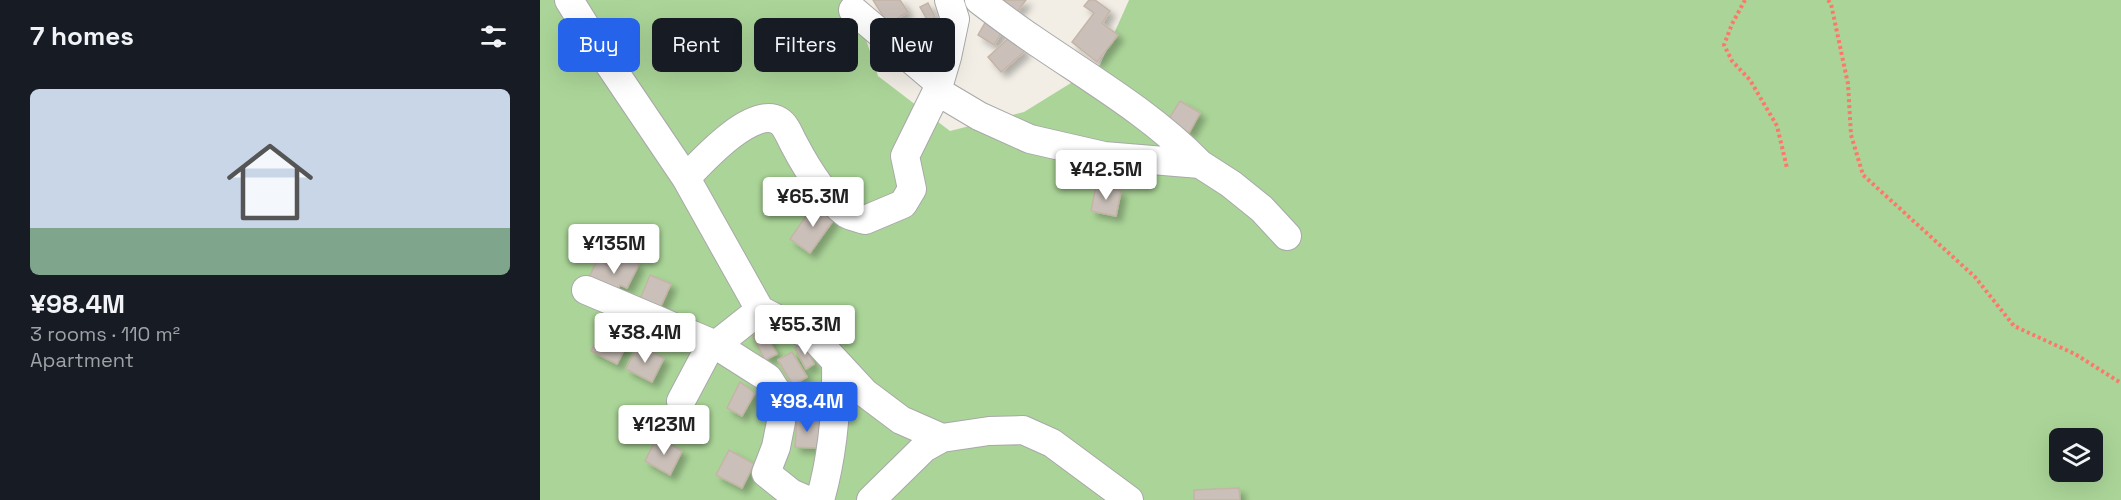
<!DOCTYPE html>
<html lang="en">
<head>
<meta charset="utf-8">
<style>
	body { margin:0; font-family:"Space Grotesk",sans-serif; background:#242831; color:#f1f3f6; height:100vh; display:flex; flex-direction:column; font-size:22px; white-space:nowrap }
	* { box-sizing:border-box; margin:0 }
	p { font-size:20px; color:#9ea1a6 }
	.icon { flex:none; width:33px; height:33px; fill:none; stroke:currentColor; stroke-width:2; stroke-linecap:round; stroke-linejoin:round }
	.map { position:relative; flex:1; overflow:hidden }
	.sheet { display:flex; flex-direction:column; background:#171b24; width:540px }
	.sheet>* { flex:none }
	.top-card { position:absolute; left:18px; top:18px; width:570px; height:54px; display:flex; gap:12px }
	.fabs { position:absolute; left:1509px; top:428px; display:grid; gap:12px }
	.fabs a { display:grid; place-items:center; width:54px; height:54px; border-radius:9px; background:#171b24; box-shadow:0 6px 24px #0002; font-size:30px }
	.price { position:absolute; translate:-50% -51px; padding:0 14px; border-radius:6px; background:#fff; color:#222; font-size:20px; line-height:39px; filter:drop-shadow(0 2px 3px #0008) }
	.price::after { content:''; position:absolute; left:50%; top:36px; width:18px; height:14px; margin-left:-9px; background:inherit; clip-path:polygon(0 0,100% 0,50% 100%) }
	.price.current { background:#2563eb; color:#fff }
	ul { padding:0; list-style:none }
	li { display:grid; align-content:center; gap:12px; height:318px; padding:0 30px }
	li span { display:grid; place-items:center; height:186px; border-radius:9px; color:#555 }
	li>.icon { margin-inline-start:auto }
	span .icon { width:108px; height:108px; fill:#fffc; stroke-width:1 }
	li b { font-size:26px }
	h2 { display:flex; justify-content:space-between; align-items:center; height:72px; padding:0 30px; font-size:26px }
	.pill { padding:0 21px; border-radius:9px; background:#171b24; box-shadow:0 6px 24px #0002; font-size:21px; line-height:54px }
	.pill.current { background:#2563eb; color:#fff }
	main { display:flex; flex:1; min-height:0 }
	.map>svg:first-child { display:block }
</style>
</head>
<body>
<main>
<section class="sheet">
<h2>7 homes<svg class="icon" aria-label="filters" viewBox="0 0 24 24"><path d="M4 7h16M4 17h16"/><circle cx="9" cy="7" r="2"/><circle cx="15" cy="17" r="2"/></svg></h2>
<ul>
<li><span style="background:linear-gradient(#c9d6e8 75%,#7fa58c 0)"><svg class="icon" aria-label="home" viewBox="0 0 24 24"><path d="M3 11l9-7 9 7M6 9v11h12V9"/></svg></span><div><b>¥98.4M</b><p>3 rooms · 110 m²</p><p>Apartment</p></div></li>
</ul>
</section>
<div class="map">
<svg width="1581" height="500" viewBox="0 0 1581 500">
	<defs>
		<filter id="shadow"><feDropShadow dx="5.5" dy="5.5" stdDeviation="3" flood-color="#0004"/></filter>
	</defs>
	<rect width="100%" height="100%" fill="#f2eee6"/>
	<path fill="#abd598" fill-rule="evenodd" d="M0,0H313L338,76L410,131L484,112L560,65L589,0H1581V500H0ZM1520,438H1552V471H1520Z"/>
	<path fill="#cac0b9" stroke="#c5b4a7" stroke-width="1.5" filter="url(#shadow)" d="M333,0H360L368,12L348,24Z
		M463,0H486L477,12Z
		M549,0H555L570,11L562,23L578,35L557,62L532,42L554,13L544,6Z
		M388,3L395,17L388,21L380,7Z
		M446,21L463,30L454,45L438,35Z
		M471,36L485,51L461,72L448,57Z
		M640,101L660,113L649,133L628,120Z
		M556,185L581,191L576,216L551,211Z
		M275,203L295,218L270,253L250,239Z
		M84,256L99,264L87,288L80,285L76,293L48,280L57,260L77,270Z
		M110,275L131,284L120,308L100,299Z
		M64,327L89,340L77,364L51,351Z
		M224,331L237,354L225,360L213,336Z
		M263,343L274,364L266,369L255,348Z
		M98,345L124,358L112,382L86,369Z
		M252,352L267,377L253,385L238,360Z
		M200,382L215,393L202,416L187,408Z
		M257,418L280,420L278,448L255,447Z
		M117,437L142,451L130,475L105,461Z
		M189,450L214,464L202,488L176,475Z
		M699,488L700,500H654V490Z"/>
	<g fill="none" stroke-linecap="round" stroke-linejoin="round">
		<defs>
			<path id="street" d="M29,0L67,61L146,178L220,310L274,338L325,393L361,420L402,438L449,431L483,430L512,443L589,500
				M439,0C456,13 473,26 491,38C549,78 610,113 660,164
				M313,10L399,83
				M397,91L439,116L490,139L564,156L660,164L691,184L722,209L747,236
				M146,178C163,160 213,105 239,121C246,125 250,137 254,144C267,169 284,197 307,214C312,217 319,218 325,220L363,204L372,189L365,156L397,91L407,57L415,19L409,0
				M46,290L176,345L228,378L240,397L241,422L236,447L226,473L251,493L267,500
				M141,401L167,352L220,310
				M280,500C293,454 297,410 296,362
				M331,500L384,448L402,438"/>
		</defs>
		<use href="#street" stroke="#a8a8a8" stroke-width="30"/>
		<path stroke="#ff766a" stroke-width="4" stroke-dasharray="3 3" stroke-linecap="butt" d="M1205,0L1192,24L1184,45L1192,61L1210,80L1237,126L1247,168
			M1288,0L1291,4L1308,84L1311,135L1323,175L1435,277L1474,326L1535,354L1581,383"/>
		<use href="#street" stroke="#fff" stroke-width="28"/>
	</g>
</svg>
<div class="fabs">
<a><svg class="icon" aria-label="layers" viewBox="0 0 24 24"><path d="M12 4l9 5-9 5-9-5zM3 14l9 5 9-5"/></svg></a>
</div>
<b class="price" style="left:566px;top:201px">¥42.5M</b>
<b class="price" style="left:273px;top:228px">¥65.3M</b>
<b class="price" style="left:74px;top:275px">¥135M</b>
<b class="price" style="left:265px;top:356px">¥55.3M</b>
<b class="price" style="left:105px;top:364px">¥38.4M</b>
<b class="price current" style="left:267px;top:433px">¥98.4M</b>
<b class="price" style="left:124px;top:456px">¥123M</b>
<div class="top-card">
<a class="pill current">Buy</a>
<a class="pill">Rent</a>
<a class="pill">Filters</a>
<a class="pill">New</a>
</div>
</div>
</main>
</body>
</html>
